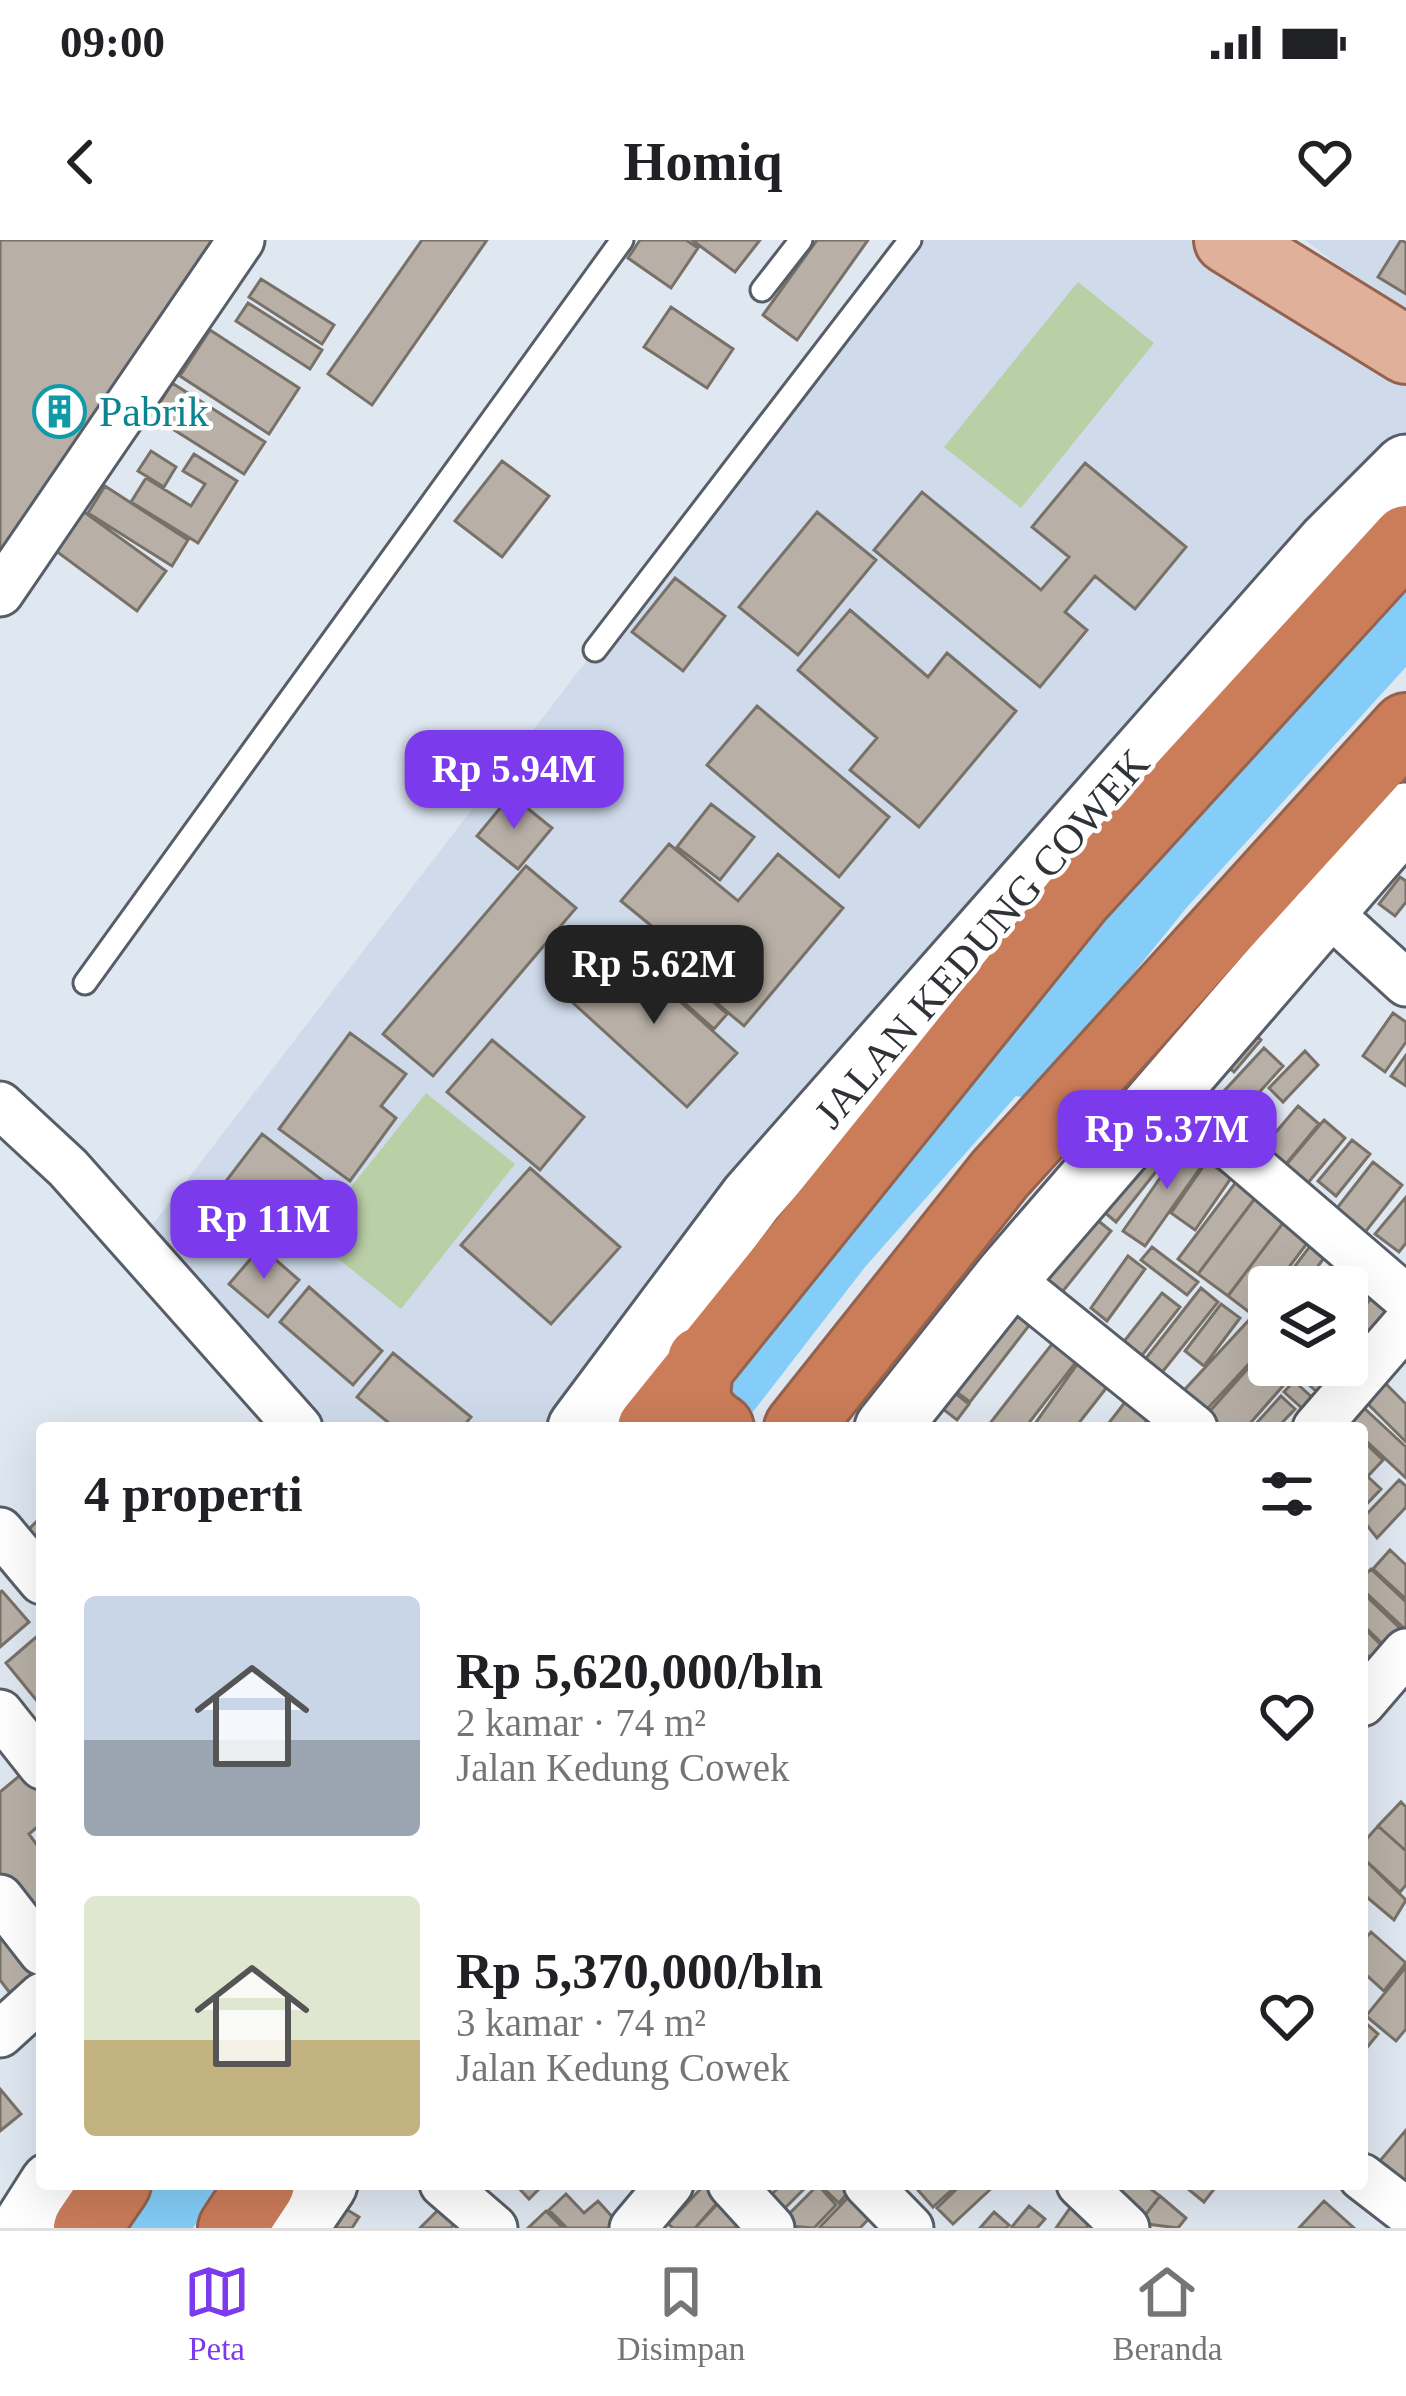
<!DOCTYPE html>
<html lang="id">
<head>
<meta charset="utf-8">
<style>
	body { margin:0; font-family:"Times New Roman",serif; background:#f2f2f2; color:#202124; height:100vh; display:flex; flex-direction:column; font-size:45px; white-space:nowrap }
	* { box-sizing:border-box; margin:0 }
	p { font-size:39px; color:#757577 }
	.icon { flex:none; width:66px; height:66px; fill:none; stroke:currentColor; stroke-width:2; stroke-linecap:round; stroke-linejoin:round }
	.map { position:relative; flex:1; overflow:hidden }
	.details { position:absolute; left:36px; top:1182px; width:1332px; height:768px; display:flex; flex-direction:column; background:#fff; border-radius:12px; box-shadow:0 12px 48px #0002 }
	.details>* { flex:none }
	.buttons { position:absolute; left:1248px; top:1026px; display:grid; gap:24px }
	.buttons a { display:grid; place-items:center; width:120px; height:120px; border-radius:12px; background:#fff; box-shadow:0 12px 48px #0002; font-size:60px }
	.price { position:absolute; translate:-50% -102px; padding:0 27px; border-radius:24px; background:#7c3aed; color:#fff; font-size:39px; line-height:78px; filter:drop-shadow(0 3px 6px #0008) }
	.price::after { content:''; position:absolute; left:50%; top:72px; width:36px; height:27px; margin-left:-18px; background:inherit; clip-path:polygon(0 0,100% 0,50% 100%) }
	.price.on { background:#222; color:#fff }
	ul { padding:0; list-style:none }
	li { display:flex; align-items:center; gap:36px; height:300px; padding:0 48px }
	li span { display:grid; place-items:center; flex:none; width:336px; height:240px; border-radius:12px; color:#555 }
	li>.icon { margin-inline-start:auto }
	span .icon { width:144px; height:144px; fill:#fffc; stroke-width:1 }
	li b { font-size:51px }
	h2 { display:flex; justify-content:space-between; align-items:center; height:144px; padding:0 48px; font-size:51px }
	.status { display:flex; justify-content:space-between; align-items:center; height:84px; padding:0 60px; background:#fff; direction:ltr }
	.status svg { height:33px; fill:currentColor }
	header { display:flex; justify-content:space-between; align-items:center; height:156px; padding:0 48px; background:#fff; font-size:54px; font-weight:600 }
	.tab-bar { display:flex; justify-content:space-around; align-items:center; height:168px; border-top:3px solid #e0e0e0; background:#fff; font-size:33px; color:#757577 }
	.tab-bar a { display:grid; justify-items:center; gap:6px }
	.tab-bar .on { color:#7c3aed }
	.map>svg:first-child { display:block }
</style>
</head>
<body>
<div class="status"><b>09:00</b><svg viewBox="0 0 49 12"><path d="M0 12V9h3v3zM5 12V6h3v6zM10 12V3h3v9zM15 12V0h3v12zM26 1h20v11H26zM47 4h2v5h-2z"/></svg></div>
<header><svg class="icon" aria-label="back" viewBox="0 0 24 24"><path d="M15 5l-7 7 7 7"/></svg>Homiq<svg class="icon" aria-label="heart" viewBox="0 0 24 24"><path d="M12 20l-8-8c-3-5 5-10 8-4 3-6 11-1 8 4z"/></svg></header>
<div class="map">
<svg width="1406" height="1988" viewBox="0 0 1406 1988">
	<rect width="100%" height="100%" fill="#dfe7f1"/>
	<path fill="#cfdbeb" d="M910,0H1228L1406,110V227L580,1188H299L137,1005Z
		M1305,0H1406V78Z"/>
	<path fill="#b9cfa6" d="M1078,42L1154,103L1021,268L944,207Z
		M426,853L515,924L401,1069L311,997Z"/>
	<path fill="#84cdf8" d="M1406,343V427L1187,667L1032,859L1016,856L865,1027L749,1177L724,1154L872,953L981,819Z
		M156,1944H223L193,1988H127Z"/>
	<path fill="#b8b0a6" stroke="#787168" stroke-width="3" d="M0,0H238L0,343Z
		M422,0H487L372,165L328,134Z
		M640,0H686L698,8L671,48L628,18Z
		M692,0H760L735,32Z
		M817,0H868L797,100L763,75Z
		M1401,0L1406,3V54L1378,37Z
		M261,39L334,85L322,104L249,57Z
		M248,63L322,110L310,129L236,81Z
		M671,67L733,109L707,148L644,107Z
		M210,90L299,148L269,194L180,136Z
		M172,143L265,202L244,234L152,176Z
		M151,211L176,227L164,247L138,231Z
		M194,214L237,241L198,303L131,262L146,238L191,266L205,244L183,231Z
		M502,221L549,256L502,317L455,281Z
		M1085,223L1186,307L1135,369L1095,336L1065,372L1087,390L1040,447L874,310L922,252L1041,350L1069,317L1032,287Z
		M105,246L188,300L172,326L88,273Z
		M80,269L166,331L137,371L52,308Z
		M817,272L876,320L798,415L739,367Z
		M675,338L725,376L683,431L632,392Z
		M850,370L928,437L947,413L1016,471L919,587L850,530L877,498L798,430Z
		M757,466L889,577L839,637L707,525Z
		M511,555L552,588L518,629L477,596Z
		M711,564L754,597L720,640L677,607Z
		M669,604L738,661L778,614L843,668L744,786L686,737L698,724L621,661Z
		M526,626L576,668L433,836L383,794Z
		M1400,637L1406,641V662L1395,676L1379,664Z
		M669,704L694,725L684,736L727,774L714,789L647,730Z
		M620,707L737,813L687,867L571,761Z
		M1393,773L1406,782V802L1385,832L1363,816Z
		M1247,788L1261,800L1234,832L1220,820Z
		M350,793L406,834L381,866L396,878L350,941L279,889Z
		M492,800L584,877L540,930L447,852Z
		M1264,808L1283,826L1245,868L1225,850Z
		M1305,811L1318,825L1283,862L1269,848Z
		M1406,815V846L1391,836Z
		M1298,866L1319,884L1281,930L1260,911Z
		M1324,880L1345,898L1308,943L1286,925Z
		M1167,889L1181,900L1116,982L1103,971Z
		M262,894L322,940L281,995L220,949Z
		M1188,898L1210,914L1145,1006L1123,991Z
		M1352,900L1370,914L1336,956L1318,941Z
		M1207,921L1231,938L1195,990L1171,973Z
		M1373,922L1402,945L1363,995L1334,972Z
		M530,928L620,1007L551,1084L461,1005Z
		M1239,938L1259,953L1198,1034L1178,1019Z
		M1259,953L1289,975L1228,1056L1198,1034Z
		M1406,957V1003L1399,1012L1375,994Z
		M1091,975L1111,991L1059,1056L1039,1040Z
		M1289,975L1314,994L1253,1075L1228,1056Z
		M1320,993L1334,1004L1303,1047H1279Z
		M261,1007L299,1040L268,1077L229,1044Z
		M1152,1007L1198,1042L1187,1055L1141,1020Z
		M1128,1016L1145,1029L1107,1081L1091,1068Z
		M1350,1018L1378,1044L1347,1078V1047H1324Z
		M1383,1045L1406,1065L1366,1123L1347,1107V1086Z
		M1010,1046L1041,1070L970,1162L939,1139Z
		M309,1047L382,1111L353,1145L280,1082Z
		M1201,1048L1218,1062L1160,1135L1143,1122Z
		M1162,1053L1180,1067L1140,1118L1122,1104Z
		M1221,1064L1240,1078L1204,1126L1185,1111Z
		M1249,1080L1269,1102L1198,1179L1176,1159Z
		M1052,1104L1076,1122L1025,1188H998L991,1182Z
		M1268,1106L1269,1125H1290L1296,1131L1246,1188H1211L1202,1180Z
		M393,1113L471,1177L462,1188H395L357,1157Z
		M1081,1119L1111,1142L1075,1188H1032Z
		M1311,1125H1330L1346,1139L1326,1160L1300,1137Z
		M1374,1132L1406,1164V1202L1354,1150Z
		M933,1136L969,1164L957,1180L921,1152Z
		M1294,1141L1324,1168L1314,1179L1284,1152Z
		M1281,1156L1295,1169L1277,1188H1252Z
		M1351,1156L1406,1207V1238L1362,1197V1188H1352L1336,1173Z
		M1126,1161L1148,1179L1141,1188H1105Z
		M1362,1200L1383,1220L1368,1236L1362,1230Z
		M1366,1235L1381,1249L1362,1269V1239Z
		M1399,1240L1406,1246V1267L1377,1298L1362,1279Z
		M42,1276V1304L28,1290Z
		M1390,1310L1406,1325V1359L1373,1329Z
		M1371,1329L1406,1362V1390L1362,1349V1338Z
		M2,1351L29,1382L0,1407V1352Z
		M1362,1352L1406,1394L1391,1412L1362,1384Z
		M1362,1386L1392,1416L1380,1428L1362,1410Z
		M42,1392V1467L6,1423Z
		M29,1528L42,1548V1583L29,1594L42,1612V1701L0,1643V1552Z
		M1401,1562L1406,1567V1611L1378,1586Z
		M1378,1586L1406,1611V1645L1400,1652L1362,1617V1604Z
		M1362,1617L1406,1660L1394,1680L1362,1653Z
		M0,1688L42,1720V1748L19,1765L0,1740Z
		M1371,1692L1406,1723L1384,1751L1362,1731V1702Z
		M1406,1727V1789L1396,1801L1366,1776Z
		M1362,1780L1378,1794L1365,1810L1362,1807Z
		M0,1849L21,1874L0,1891Z
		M1406,1890V1950L1374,1928Z
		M515,1944H544L529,1959Z
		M705,1944L731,1947L695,1988H673L668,1984Z
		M782,1944H809L773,1980L759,1967Z
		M819,1944H855L839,1963Z
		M921,1944H958L933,1967L916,1948Z
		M962,1944H996L953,1984L937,1968Z
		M1091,1944H1144L1160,1956L1139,1983Z
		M1182,1944H1218L1204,1962Z
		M818,1945L836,1965L814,1988L778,1985Z
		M857,1948L879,1968L860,1988H819Z
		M1082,1951L1102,1966L1086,1988H1056Z
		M566,1954L584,1973L598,1961L617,1982L611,1988H567L549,1970Z
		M323,1955L359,1977L352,1988H303Z
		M1160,1956L1186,1978L1178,1988L1139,1983Z
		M724,1957L745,1976L734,1988H695Z
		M1324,1961L1354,1988H1299Z
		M442,1966L457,1981L451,1988H420Z
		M1029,1966L1045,1979L1037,1988H1011Z
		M546,1971L563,1988H528Z
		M994,1972L1009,1985L1006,1988H980Z"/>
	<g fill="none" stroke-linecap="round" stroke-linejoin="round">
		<defs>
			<path id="lane" d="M762,50L801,0
				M595,410L910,0
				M85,743L622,0"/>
			<path id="street" d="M0,353L241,0
				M1325,669L1406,743
				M1165,851L1406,1058
				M0,865L68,928L299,1188
				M1007,1037L1194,1188
				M1316,1188L1406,1084
				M0,1291L42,1341
				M1362,1463L1406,1412
				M0,1473L42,1526
				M0,1658L42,1712
				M0,1794L42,1756
				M1362,1937L1406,1971
				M443,1944L494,1988
				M731,1944L771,1988
				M867,1944L910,1988
				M1080,1944L1126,1988
				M633,1988L670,1944"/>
			<path id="secondary" d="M580,1188L752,958L1329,304L1406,227
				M887,1188L1007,1037L1406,575
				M24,1988L52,1944
				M295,1988L325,1944"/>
			<path id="primary" d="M1228,0L1406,110"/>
			<path id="highway" d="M701,1120C695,1153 691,1168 720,1188
				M651,1188L1078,658L1406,299
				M798,1188L1000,934L1406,487
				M87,1988L117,1944
				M232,1988L261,1944"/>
		</defs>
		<use href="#lane" stroke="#585e67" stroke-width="27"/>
		<use href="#street" stroke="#585e67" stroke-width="51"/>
		<use href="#secondary" stroke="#585e67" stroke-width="69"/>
		<use href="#primary" stroke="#94624d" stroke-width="72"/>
		<use href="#highway" stroke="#94624d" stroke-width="72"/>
		<use href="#lane" stroke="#fff" stroke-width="21"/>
		<use href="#street" stroke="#fff" stroke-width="45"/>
		<use href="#secondary" stroke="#fff" stroke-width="63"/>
		<use href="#primary" stroke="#e0b09b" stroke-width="66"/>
		<use href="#highway" stroke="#cb7c59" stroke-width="66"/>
	</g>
	<defs>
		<symbol id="building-ring" viewBox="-11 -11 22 22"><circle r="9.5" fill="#fff" stroke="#0f9aa8" stroke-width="1.5"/><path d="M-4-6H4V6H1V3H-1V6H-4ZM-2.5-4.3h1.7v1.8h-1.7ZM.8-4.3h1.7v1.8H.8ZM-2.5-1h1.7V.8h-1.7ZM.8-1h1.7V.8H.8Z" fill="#0f9aa8"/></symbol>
	</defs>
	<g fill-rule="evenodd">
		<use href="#building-ring" x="30" y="142" width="59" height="59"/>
	</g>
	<g text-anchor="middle" stroke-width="9" stroke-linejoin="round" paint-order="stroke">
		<g font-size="42" fill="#0d838f" stroke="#fff" text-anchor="start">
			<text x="99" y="186">Pabrik</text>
		</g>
		<g font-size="42" fill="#2f3236" stroke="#fff">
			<text transform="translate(981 698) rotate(-49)" y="15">JALAN KEDUNG COWEK</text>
		</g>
	</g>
</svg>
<div class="buttons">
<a><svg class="icon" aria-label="layers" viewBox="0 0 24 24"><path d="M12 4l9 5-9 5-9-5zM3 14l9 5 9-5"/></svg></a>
</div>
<b class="price" style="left:514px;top:592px">Rp 5.94M</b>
<b class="price on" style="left:654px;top:787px">Rp 5.62M</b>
<b class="price" style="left:1167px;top:952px">Rp 5.37M</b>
<b class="price" style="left:264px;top:1042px">Rp 11M</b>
<section class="details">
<h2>4 properti<svg class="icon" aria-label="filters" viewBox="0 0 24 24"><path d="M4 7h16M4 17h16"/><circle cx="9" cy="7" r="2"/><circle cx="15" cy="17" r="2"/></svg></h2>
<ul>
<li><span style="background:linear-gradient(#c9d6e8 60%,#9aa5b1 0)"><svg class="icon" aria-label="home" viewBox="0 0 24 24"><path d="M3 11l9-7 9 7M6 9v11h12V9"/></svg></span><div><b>Rp 5,620,000/bln</b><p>2 kamar · 74 m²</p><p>Jalan Kedung Cowek</p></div><svg class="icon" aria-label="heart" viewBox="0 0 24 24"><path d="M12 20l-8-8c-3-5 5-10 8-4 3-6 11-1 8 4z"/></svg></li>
<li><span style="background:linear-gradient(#dfe7d0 60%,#c2b280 0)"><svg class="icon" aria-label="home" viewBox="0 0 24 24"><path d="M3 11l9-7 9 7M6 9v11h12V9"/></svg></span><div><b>Rp 5,370,000/bln</b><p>3 kamar · 74 m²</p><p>Jalan Kedung Cowek</p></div><svg class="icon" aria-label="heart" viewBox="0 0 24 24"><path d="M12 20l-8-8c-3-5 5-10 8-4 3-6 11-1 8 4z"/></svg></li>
</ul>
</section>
</div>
<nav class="tab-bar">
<a class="on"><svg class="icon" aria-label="map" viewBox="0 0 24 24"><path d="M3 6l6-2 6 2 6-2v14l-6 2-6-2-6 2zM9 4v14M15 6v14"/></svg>Peta</a>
<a><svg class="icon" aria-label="saved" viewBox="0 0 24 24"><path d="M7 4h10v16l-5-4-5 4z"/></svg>Disimpan</a>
<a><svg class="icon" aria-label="home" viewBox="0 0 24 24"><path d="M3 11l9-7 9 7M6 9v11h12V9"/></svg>Beranda</a>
</nav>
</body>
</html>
